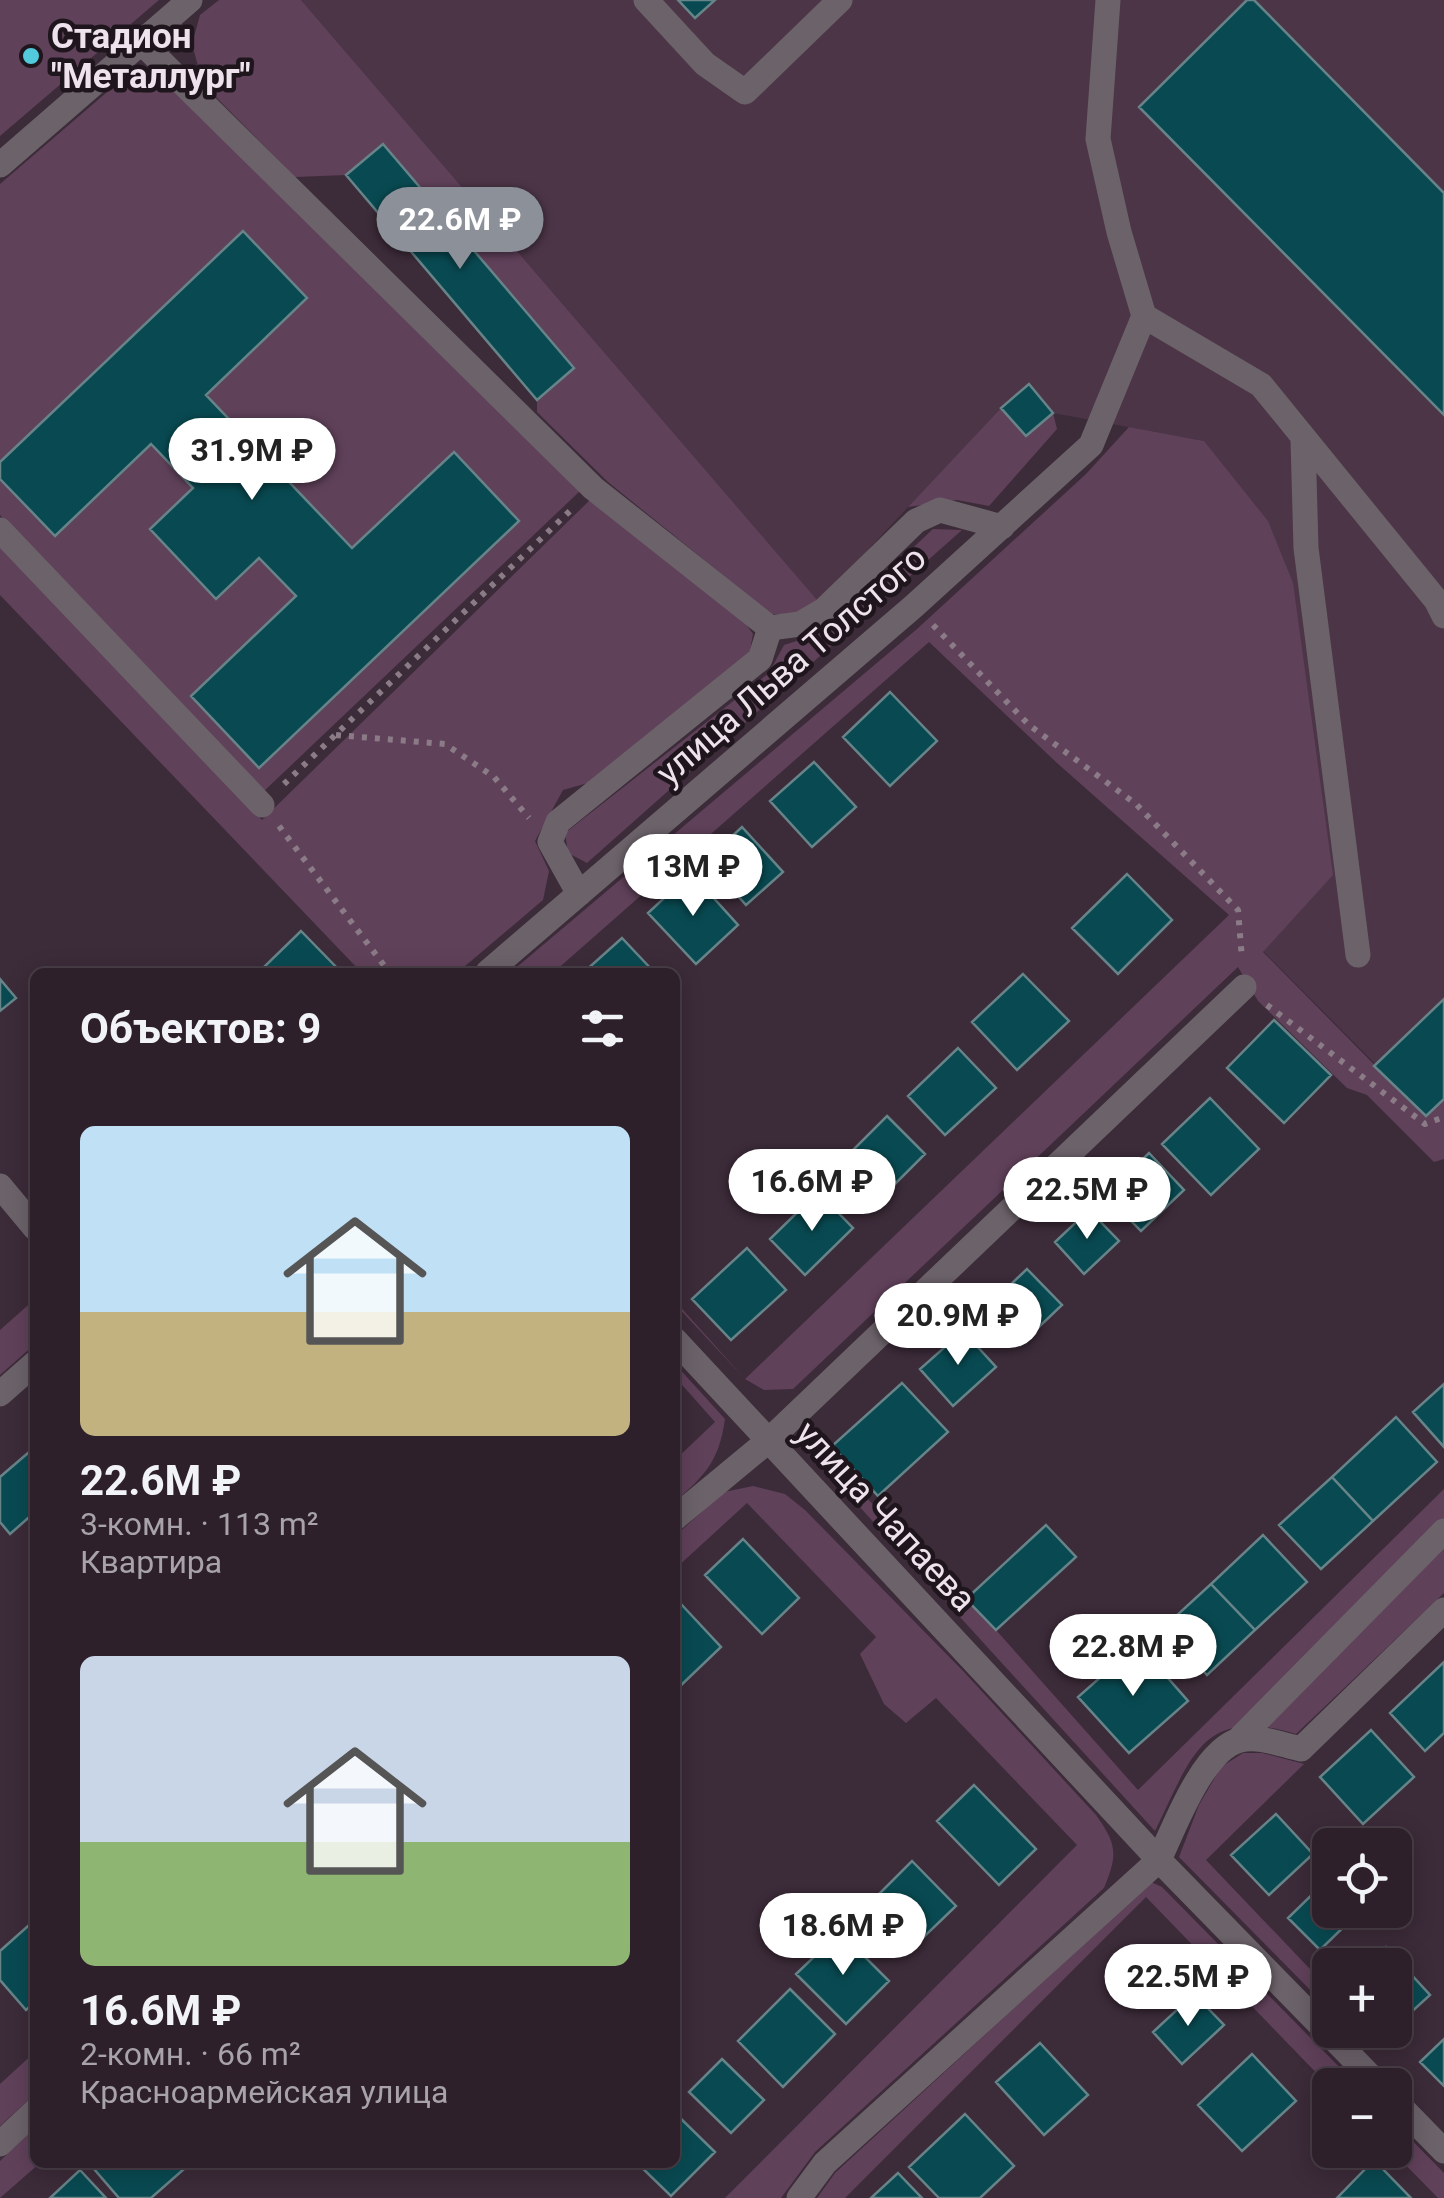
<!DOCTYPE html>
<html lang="ru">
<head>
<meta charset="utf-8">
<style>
	body { margin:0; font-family:Roboto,sans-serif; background:#352833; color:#f1f3f6; height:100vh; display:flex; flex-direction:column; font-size:38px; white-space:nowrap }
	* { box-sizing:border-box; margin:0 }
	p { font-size:32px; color:#a7a3a9 }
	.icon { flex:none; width:55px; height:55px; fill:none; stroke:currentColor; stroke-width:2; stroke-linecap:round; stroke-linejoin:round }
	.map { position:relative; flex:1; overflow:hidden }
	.sheet { position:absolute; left:30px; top:968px; width:650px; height:1200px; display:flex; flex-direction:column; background:#2d202b; border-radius:15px; box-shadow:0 5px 25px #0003,0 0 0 2px #483e47 }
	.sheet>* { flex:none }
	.fabs { position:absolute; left:1312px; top:1828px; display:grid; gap:20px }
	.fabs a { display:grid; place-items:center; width:100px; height:100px; border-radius:15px; background:#2d202b; box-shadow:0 5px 25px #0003,0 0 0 2px #483e47; font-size:50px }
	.price { position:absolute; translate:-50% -85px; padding:0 22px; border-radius:35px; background:#fff; color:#222; font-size:32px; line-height:65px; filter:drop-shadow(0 2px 5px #0008) }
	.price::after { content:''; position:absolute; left:50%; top:60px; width:30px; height:22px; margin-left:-15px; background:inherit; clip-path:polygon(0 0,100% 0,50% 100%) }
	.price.selected { background:#8c9099; color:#fff }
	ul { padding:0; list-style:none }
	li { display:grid; align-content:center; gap:20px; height:530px; padding:0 50px }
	li span { display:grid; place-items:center; height:310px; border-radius:15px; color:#555 }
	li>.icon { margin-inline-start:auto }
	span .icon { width:180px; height:180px; fill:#fffc; stroke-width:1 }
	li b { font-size:42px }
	h2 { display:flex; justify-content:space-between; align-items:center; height:120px; padding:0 50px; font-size:42px }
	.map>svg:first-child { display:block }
</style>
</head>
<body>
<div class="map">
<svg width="1444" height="2198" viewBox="0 0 1444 2198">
	<rect width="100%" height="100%" fill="#3c2b39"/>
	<path fill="#4c3547" d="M301,0H1444V1133L1263,951L1204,441L1053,413L1029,385L1001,408L819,602Z"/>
	<path fill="#60415a" d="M0,0H159L0,136Z
		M219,0H301L819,602L796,614H771L608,482L537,412V400L574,368L382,145L346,175L295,177L203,84L192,44L200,15Z
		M159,71L580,491L262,793L0,515V184L127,75Z
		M1001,408L1026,436L1053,413L1057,429L989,506L957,500L908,507Z
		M1129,427L1204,441L1268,521L1293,583L1333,875L1263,952L1425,1116L1444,1099V1159L1434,1162L1367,1095L1347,1088L1258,1001L1238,967L793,1389L764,1390L745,1379L675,1304V1301L745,1379L1229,915L1057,763L929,642L554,972H511L917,629L1086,474Z
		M591,499L741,617L753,634L749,656L602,779L563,790L535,841L549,871L543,900L458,972H361L0,595V546L262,820Z
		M933,529L962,530L587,863L568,853L565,833L769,673L784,645C839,631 891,567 933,529Z
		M35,1299V1344L0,1375V1330Z
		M675,1364L725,1419C719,1461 706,1474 675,1502V1460L715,1422L675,1377Z
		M810,1440L996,1630L1138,1790L1444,1489V1593L1296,1734C1201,1705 1191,1759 1155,1831L816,1459Z
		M753,1486L785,1494L805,1510L964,1672L1096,1815C1117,1844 1118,1855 1104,1888L815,2152L781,2198H725L1077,1845L936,1698L906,1723L884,1704L860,1654L876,1637L747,1503L675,1569V1536L724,1492Z
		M1243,1753H1262L1304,1764L1206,1860L1330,1990V2010L1179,1857L1199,1805L1221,1767Z
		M1151,1882L1162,1887L1357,2085L1330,2087L1146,1897L845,2198H817L835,2173Z
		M35,2052V2094L0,2126V2084Z
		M1395,2123L1444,2173V2198H1438L1391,2150H1395Z
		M35,2128V2162L40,2163L0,2198V2161Z"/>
	<path fill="#094a52" stroke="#678489" stroke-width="2.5" d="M678,0H715L695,18Z
		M1247,0H1254L1444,193V415L1139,107Z
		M383,144L574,368L537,400L346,175Z
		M243,231L307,298L206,395L352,548L454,452L519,521L259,768L191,696L296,596L259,558L216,599L150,529L193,488L151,444L55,536L0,479V462Z
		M1029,384L1053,413L1026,436L1001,408Z
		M890,692L937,741L890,786L843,737Z
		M814,762L856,807L812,847L770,801Z
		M742,827L783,872L746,905L706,860Z
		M691,873L738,925L696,964L648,913Z
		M1127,874L1172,920L1118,974L1072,928Z
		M301,931L341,972H269L264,967Z
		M622,938L654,972H584Z
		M1023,974L1069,1021L1017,1070L972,1022Z
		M0,979L16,998L0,1011Z
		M1444,999V1099L1426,1116L1374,1066Z
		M1274,1020L1331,1075L1284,1123L1227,1068Z
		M958,1048L996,1088L945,1135L908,1096Z
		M1210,1098L1259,1149L1211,1195L1162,1144Z
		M887,1116L925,1154L875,1204L837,1166Z
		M1149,1153L1184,1190L1141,1231L1106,1195Z
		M818,1192L853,1228L805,1275L770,1239Z
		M1089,1210L1119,1241L1084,1274L1055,1242Z
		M747,1248L786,1290L731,1340L692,1299Z
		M1027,1269L1062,1305L1020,1345L985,1309Z
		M963,1331L996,1367L953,1406L920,1369Z
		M902,1383L948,1432L878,1496L832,1446Z
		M1444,1384V1447L1413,1412Z
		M1396,1417L1437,1462L1373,1521L1332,1477Z
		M35,1447V1512L10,1534L0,1522V1477Z
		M1332,1477L1373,1521L1321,1569L1279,1525Z
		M1046,1525L1076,1557L996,1630L966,1599Z
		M1263,1535L1307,1582L1255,1630L1211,1584Z
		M743,1539L799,1598L762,1634L705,1575Z
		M1211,1584L1255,1630L1207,1675L1163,1628Z
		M681,1604L721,1647L675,1691V1609Z
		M1138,1644L1188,1701L1129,1753L1078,1697Z
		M1444,1662V1733L1425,1751L1390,1713Z
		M1371,1730L1414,1777L1363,1824L1320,1777Z
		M974,1785L1036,1849L999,1885L937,1821Z
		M1276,1814L1313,1854L1269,1895L1231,1855Z
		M912,1861L956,1906L905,1955L862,1911Z
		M1327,1880L1330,1883V1910L1359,1912L1320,1950L1288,1918Z
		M28,1926L35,1934V2002L26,2010L0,1980V1951Z
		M840,1932L889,1981L846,2024L796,1974Z
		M1386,1947L1430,1995L1395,2027V1965H1367Z
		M790,1989L835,2034L783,2087L738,2041Z
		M1194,1994L1224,2025L1182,2064L1153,2032Z
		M1444,2039V2086L1420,2062Z
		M1040,2043L1088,2095L1044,2135L996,2082Z
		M1252,2054L1296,2101L1242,2151L1198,2105Z
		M722,2059L764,2100L731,2133L689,2092Z
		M675,2113L715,2152L671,2196L636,2162H675Z
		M965,2114L1014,2166L980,2198H939L909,2167Z
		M1374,2160L1411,2198H1337Z
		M88,2162H192L151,2198H119Z
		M80,2170L106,2198H50Z
		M898,2173L922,2198H871Z"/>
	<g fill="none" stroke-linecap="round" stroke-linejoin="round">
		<path stroke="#8a7b87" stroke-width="6" stroke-dasharray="5 8" stroke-linecap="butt" d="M933,625L1029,725L1136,804L1238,910L1242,959
			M336,735L445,744L494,777L529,818
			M284,784L572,509
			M279,826L389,972
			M1267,1005L1425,1124L1444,1117"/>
		<path stroke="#6c636a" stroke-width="25" d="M646,0L705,64L745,92L840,0
			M141,42L593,488L770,628L760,659L558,822L550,842L579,894
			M0,165L190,0
			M1144,316L1261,385L1436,600L1444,616
			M1303,440L1306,548L1358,955
			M0,530L262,805
			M770,628L800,624L824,610L916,521L940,510L1002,527
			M488,972L914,606L1091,445L1144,316L1119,232L1098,139L1108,0
			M0,1186L35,1228
			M675,1340L1159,1860L1379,2085
			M0,1394L35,1363
			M675,1518L768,1441L1244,987
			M1238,1740L1444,1531
			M1395,2101L1444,2151
			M0,2144L35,2111
			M799,2198L825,2163L1159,1860C1174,1828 1203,1749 1240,1740C1259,1735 1282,1745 1301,1749L1444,1610"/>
	</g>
	<circle fill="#53cadc" stroke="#1e161c" stroke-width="4" cx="31" cy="56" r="10"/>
	<g text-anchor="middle" stroke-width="9" stroke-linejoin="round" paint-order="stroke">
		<g font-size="35" font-weight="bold" fill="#eee3ec" stroke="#1e161c" text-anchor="start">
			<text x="51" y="48">Стадион<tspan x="51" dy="40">"Металлург"</tspan></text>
		</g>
		<g font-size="35" fill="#eee3ec" stroke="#1e161c">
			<text transform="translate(791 665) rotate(-41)" y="12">улица Льва Толстого</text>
			<text transform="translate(886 1516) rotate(47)" y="12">улица Чапаева</text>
		</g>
	</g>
</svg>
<div class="fabs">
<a><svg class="icon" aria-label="locate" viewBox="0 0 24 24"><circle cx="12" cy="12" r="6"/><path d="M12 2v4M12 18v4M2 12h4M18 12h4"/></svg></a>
<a>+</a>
<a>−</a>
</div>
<b class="price selected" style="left:460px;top:272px">22.6M ₽</b>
<b class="price" style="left:252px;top:503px">31.9M ₽</b>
<b class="price" style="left:693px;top:919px">13M ₽</b>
<b class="price" style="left:812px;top:1234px">16.6M ₽</b>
<b class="price" style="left:1087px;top:1242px">22.5M ₽</b>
<b class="price" style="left:958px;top:1368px">20.9M ₽</b>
<b class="price" style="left:1133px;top:1699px">22.8M ₽</b>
<b class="price" style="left:843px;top:1978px">18.6M ₽</b>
<b class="price" style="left:1188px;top:2029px">22.5M ₽</b>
<section class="sheet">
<h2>Объектов: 9<svg class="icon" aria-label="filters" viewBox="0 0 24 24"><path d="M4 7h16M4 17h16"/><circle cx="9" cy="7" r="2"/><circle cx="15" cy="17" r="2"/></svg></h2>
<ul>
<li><span style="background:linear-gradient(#bfe0f5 60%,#c2b280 0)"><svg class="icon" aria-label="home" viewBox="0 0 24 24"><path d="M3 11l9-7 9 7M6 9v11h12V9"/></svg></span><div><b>22.6M ₽</b><p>3-комн. · 113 m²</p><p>Квартира</p></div></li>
<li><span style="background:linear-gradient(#c9d6e8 60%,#8fb573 0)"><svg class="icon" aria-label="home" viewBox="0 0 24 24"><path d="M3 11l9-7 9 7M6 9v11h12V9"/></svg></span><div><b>16.6M ₽</b><p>2-комн. · 66 m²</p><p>Красноармейская улица</p></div></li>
</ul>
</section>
</div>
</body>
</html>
